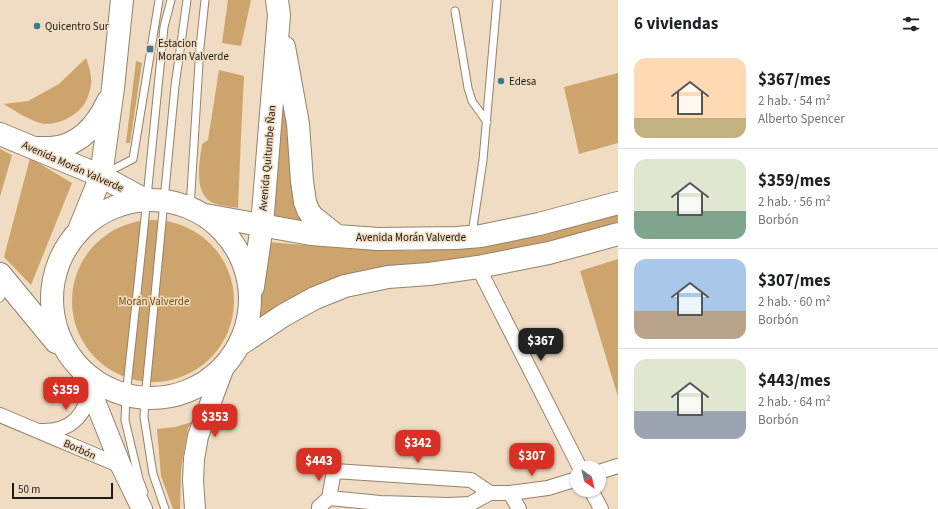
<!DOCTYPE html>
<html lang="es">
<head>
<meta charset="utf-8">
<style>
	body { margin:0; font-family:"Source Sans 3",sans-serif; background:#f6f6f6; color:#202124; height:100vh; display:flex; flex-direction:column; font-size:15px; white-space:nowrap }
	* { box-sizing:border-box; margin:0 }
	p { font-size:13px; color:#757577 }
	.icon { flex:none; width:22px; height:22px; fill:none; stroke:currentColor; stroke-width:2; stroke-linecap:round; stroke-linejoin:round }
	.map { position:relative; flex:1; overflow:hidden }
	.side { display:flex; flex-direction:column; background:#fff; width:320px }
	.side>* { flex:none }
	.needle { width:26px; rotate:146deg }
	.tools { position:absolute; left:570px; top:461px; display:grid; gap:8px }
	.tools a { display:grid; place-items:center; width:36px; height:36px; border-radius:50%; background:#fff; box-shadow:0 1px 3px #0004; font-size:20px }
	.scale { position:absolute; left:12px; bottom:10px; width:101px; box-sizing:border-box; padding-left:4px; border:2px solid #211a11; border-top:0; font-size:11px; line-height:14px; white-space:nowrap; color:#211a11; -webkit-text-stroke:3px #efdcc2; paint-order:stroke }
	.price { position:absolute; translate:-50% -34px; padding:0 9px; border-radius:8px; background:#d93025; color:#fff; font-size:13px; line-height:26px; filter:drop-shadow(0 1px 2px #0008) }
	.price::after { content:''; position:absolute; left:50%; top:24px; width:12px; height:9px; margin-left:-6px; background:inherit; clip-path:polygon(0 0,100% 0,50% 100%) }
	.price.active { background:#222; color:#fff }
	ul { padding:0; list-style:none }
	li { display:flex; align-items:center; gap:12px; height:100px; padding:0 16px }
	li+li { border-top:1px solid #e0e0e0 }
	li span { display:grid; place-items:center; flex:none; width:112px; height:80px; border-radius:12px; color:#555 }
	li>.icon { margin-inline-start:auto }
	span .icon { width:48px; height:48px; fill:#fffc; stroke-width:1 }
	li b { font-size:17px }
	h2 { display:flex; justify-content:space-between; align-items:center; height:48px; padding:0 16px; font-size:17px }
	main { display:flex; flex:1; min-height:0 }
	.map>svg:first-child { display:block }
</style>
</head>
<body>
<main>
<div class="map">
<svg width="618" height="509" viewBox="0 0 618 509">
	<rect width="100%" height="100%" fill="#efdcc2"/>
	<path fill="#cca46c" d="M228,0H251L241,46L222,43Z
		M86,58C89,66 92,76 91,85C90,90 88,98 85,103C77,116 56,127 40,123C27,119 15,111 4,104L28,101L59,84Z
		M136,61L142,63L130,143H126Z
		M281,68L304,221L271,218Z
		M219,70L244,76L241,136L238,208C233,207 215,205 211,202C193,191 200,161 202,144L208,140Z
		M618,73V143L579,154L564,87Z
		M0,149L12,155L0,197Z
		M30,158L72,183L31,285L4,257Z
		M618,215V228L513,253L420,265L257,321L268,242L351,249L412,251L488,243Z
		M72 301a81 81 0 1 1 162 0a81 81 0 1 1-162 0Z
		M618,259V397L580,271Z
		M192,422L188,428L181,470L180,509H173L161,476L157,429L175,427Z"/>
	<g fill="none" stroke-linecap="round" stroke-linejoin="round">
		<defs>
			<path id="lane" d="M455,11L468,88L472,101L487,122
				M106,173L133,159L159,0
				M190,208L200,47L205,0
				M472,234L483,160L497,0
				M0,298L7,286
				M144,492L139,479L125,420L126,396L143,237L164,27L171,0
				M165,509L153,474L144,417L145,399L175,86L187,0"/>
			<path id="street" d="M478,267L580,468
				M0,415L121,466
				M41,431C70,432 88,415 89,386
				M599,472L618,466
				M591,490L601,509
				M510,493L519,509
				M329,498L380,503L448,505L470,504L490,493H510L548,488L577,479
				M329,498L334,471L471,480L490,493
				M319,509V507L329,498"/>
			<path id="secondary" d="M88,377L89,386L121,466L142,509
				M195,509L193,480L194,459L198,436L224,367"/>
			<path id="primary" d="M284,47L298,124L302,181L305,202L308,210L312,216L337,236
				M0,134L101,176L145,200
				M35,148C40,148 46,148 51,148C79,146 97,125 108,101
				M52 299a99 99 0 1 1 198 0a99 99 0 1 1-198 0Z
				M205,215L311,234L337,236L378,239L456,238L481,236L539,224L618,203
				M79,230L101,176L113,88L122,0
				M0,274L56,342
				M253,287L262,225L279,15L277,0
				M239,345L284,315L315,298L345,286L388,277L429,274L478,267L549,253L618,234"/>
		</defs>
		<use href="#lane" stroke="#94826b" stroke-width="9"/>
		<use href="#street" stroke="#94826b" stroke-width="16"/>
		<use href="#secondary" stroke="#94826b" stroke-width="22"/>
		<use href="#primary" stroke="#94826b" stroke-width="24"/>
		<use href="#lane" stroke="#fff" stroke-width="7"/>
		<use href="#street" stroke="#fff" stroke-width="14"/>
		<use href="#secondary" stroke="#fff" stroke-width="20"/>
		<use href="#primary" stroke="#fff" stroke-width="22"/>
	</g>
	<g fill="#3c7990" stroke="#efdcc2" stroke-width="1.5">
		<circle cx="37" cy="26" r="4"/>
		<rect x="146" y="45" width="8" height="8" rx="2"/>
		<circle cx="501" cy="81" r="4"/>
	</g>
	<g text-anchor="middle" stroke-width="3" stroke-linejoin="round" paint-order="stroke">
		<g font-size="11" fill="#211a11" stroke="#efdcc2" text-anchor="start">
			<text x="45" y="30">Quicentro Sur</text>
			<text x="158" y="47">Estacion<tspan x="158" dy="13">Moran Valverde</tspan></text>
			<text x="509" y="85">Edesa</text>
		</g>
		<g font-size="11" fill="#211a11" stroke="#efdcc2">
			<text transform="translate(267 158) rotate(-85)" y="4">Avenida Quitumbe Ñan</text>
			<text transform="translate(73 166) rotate(24)" y="4">Avenida Morán Valverde</text>
			<text x="411" y="241">Avenida Morán Valverde</text>
			<text transform="translate(80 449) rotate(24)" y="4">Borbón</text>
		</g>
		<g font-size="11" fill="#764f08" stroke="#efdcc2">
			<text x="154" y="305">Morán Valverde</text>
		</g>
	</g>
</svg>
<div class="tools">
<a><svg class="needle" viewBox="-14 -14 28 28"><path d="M0-13l5 13h-10z" fill="#e53935"/><path d="M0 13l5-13h-10z" fill="#757577"/></svg></a>
</div>
<div class="scale">50 m</div>
<b class="price active" style="left:541px;top:362px">$367</b>
<b class="price" style="left:66px;top:411px">$359</b>
<b class="price" style="left:215px;top:438px">$353</b>
<b class="price" style="left:418px;top:464px">$342</b>
<b class="price" style="left:532px;top:477px">$307</b>
<b class="price" style="left:319px;top:482px">$443</b>
</div>
<section class="side">
<h2>6 viviendas<svg class="icon" aria-label="filters" viewBox="0 0 24 24"><path d="M4 7h16M4 17h16"/><circle cx="9" cy="7" r="2"/><circle cx="15" cy="17" r="2"/></svg></h2>
<ul>
<li><span style="background:linear-gradient(#ffd9b3 75%,#c2b280 0)"><svg class="icon" aria-label="home" viewBox="0 0 24 24"><path d="M3 11l9-7 9 7M6 9v11h12V9"/></svg></span><div><b>$367/mes</b><p>2 hab. · 54 m²</p><p>Alberto Spencer</p></div></li>
<li><span style="background:linear-gradient(#dfe7d0 65%,#7fa58c 0)"><svg class="icon" aria-label="home" viewBox="0 0 24 24"><path d="M3 11l9-7 9 7M6 9v11h12V9"/></svg></span><div><b>$359/mes</b><p>2 hab. · 56 m²</p><p>Borbón</p></div></li>
<li><span style="background:linear-gradient(#a9c7e8 65%,#b9a48a 0)"><svg class="icon" aria-label="home" viewBox="0 0 24 24"><path d="M3 11l9-7 9 7M6 9v11h12V9"/></svg></span><div><b>$307/mes</b><p>2 hab. · 60 m²</p><p>Borbón</p></div></li>
<li><span style="background:linear-gradient(#dfe7d0 65%,#9aa5b1 0)"><svg class="icon" aria-label="home" viewBox="0 0 24 24"><path d="M3 11l9-7 9 7M6 9v11h12V9"/></svg></span><div><b>$443/mes</b><p>2 hab. · 64 m²</p><p>Borbón</p></div></li>
</ul>
</section>
</main>
</body>
</html>
